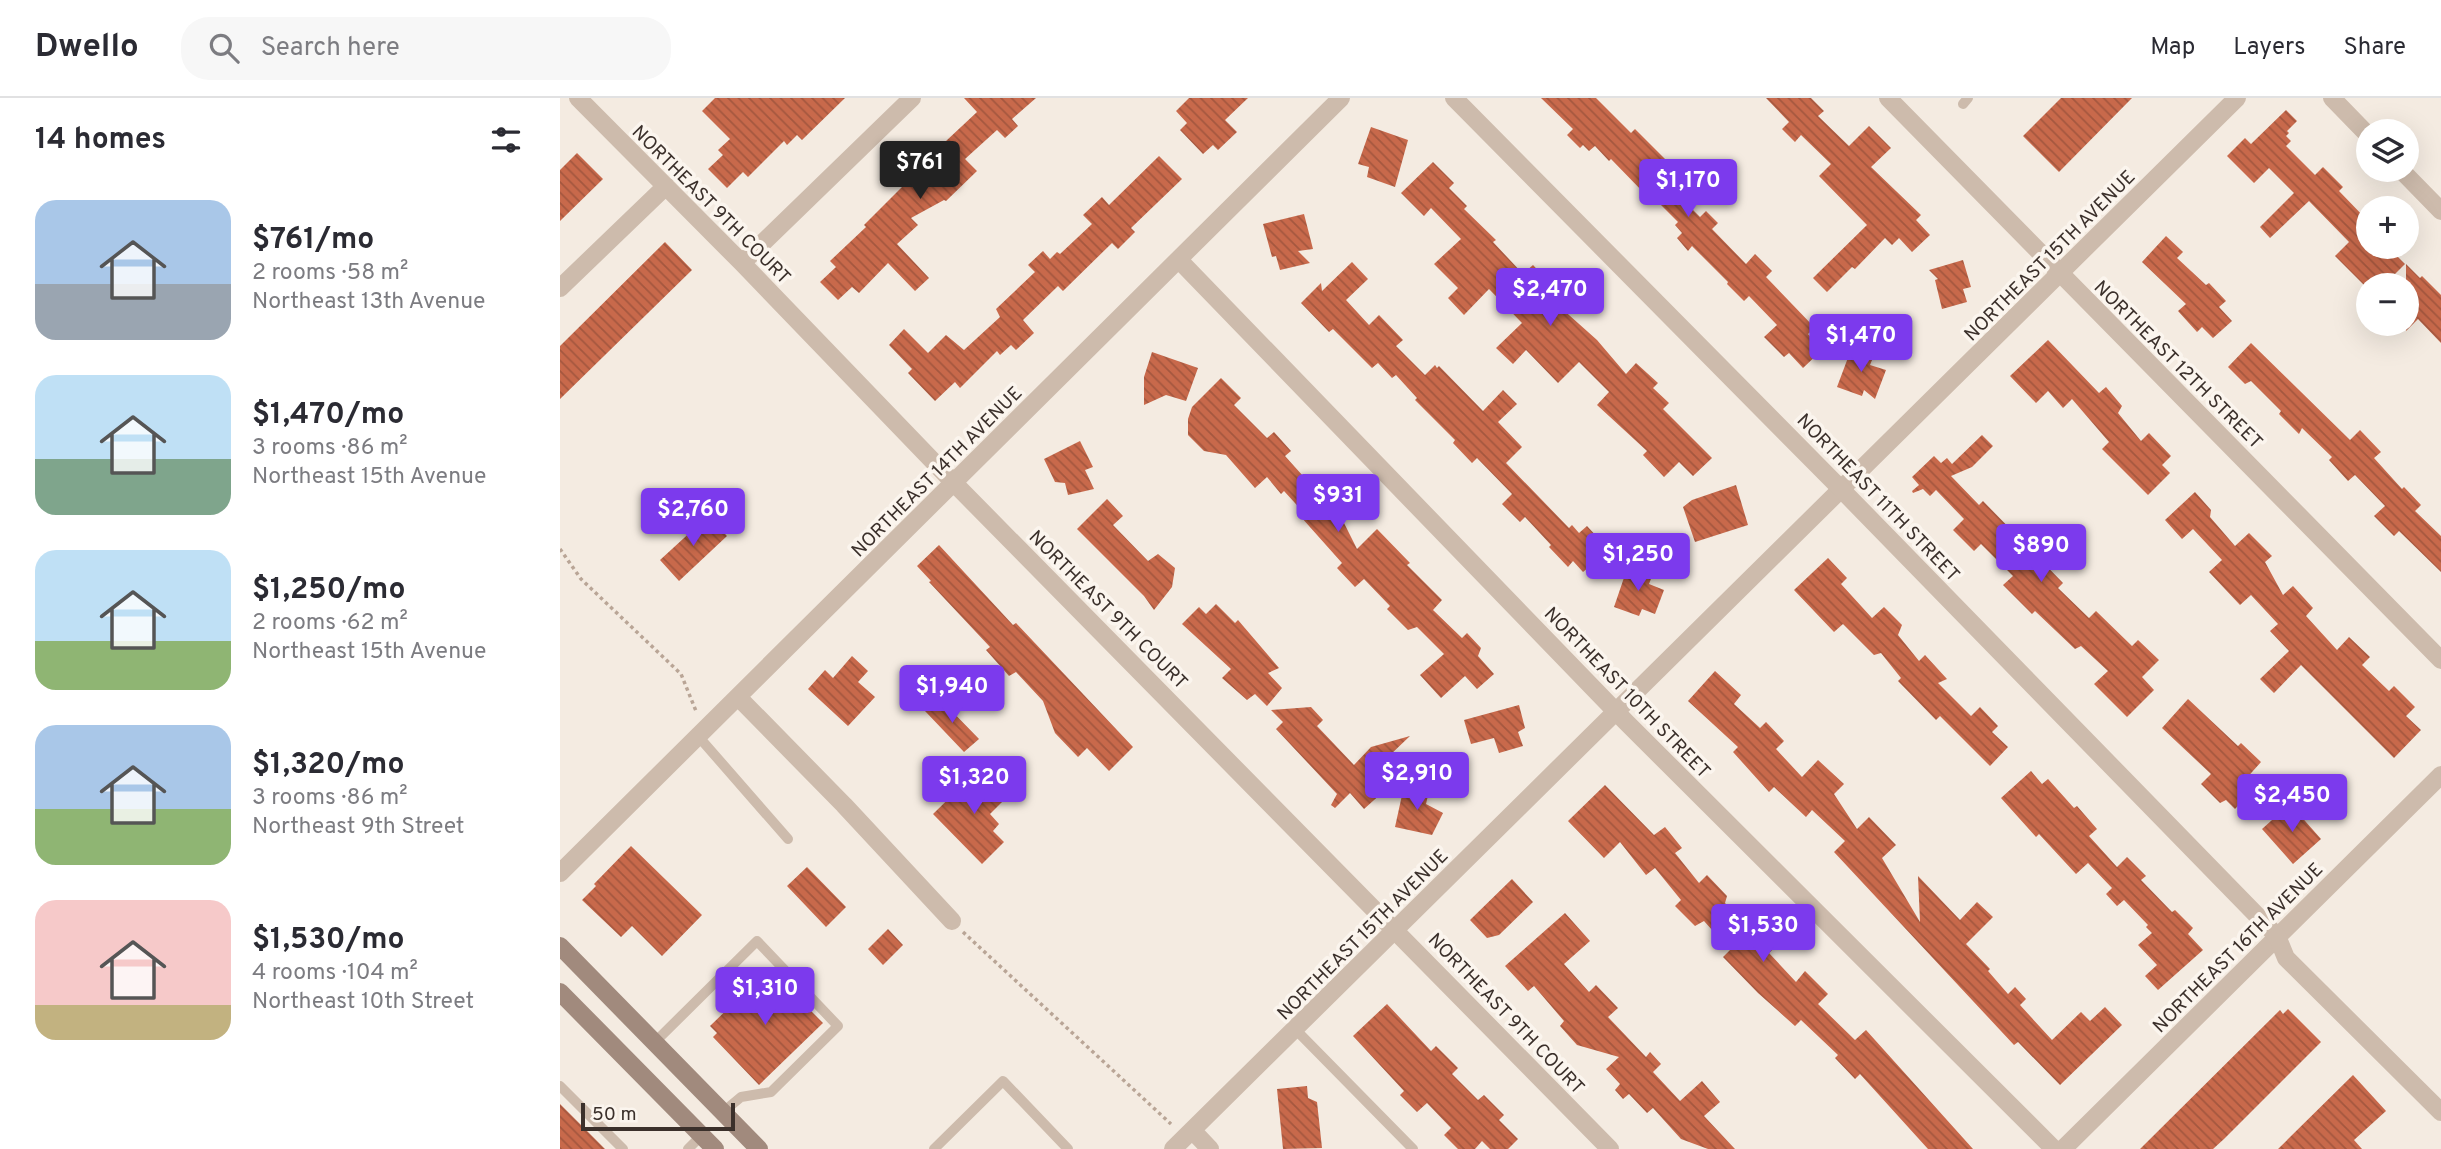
<!DOCTYPE html>
<html lang="en">
<head>
<meta charset="utf-8">
<style>
	body { margin:0; font-family:Overpass,sans-serif; background:#f7f7f7; color:#2b2b33; height:100vh; display:flex; flex-direction:column; font-size:26px; white-space:nowrap }
	* { box-sizing:border-box; margin:0 }
	p { font-size:23px; color:#7c7c81 }
	.icon { flex:none; width:38px; height:38px; fill:none; stroke:currentColor; stroke-width:2; stroke-linecap:round; stroke-linejoin:round }
	.map { position:relative; flex:1; overflow:hidden }
	.details { display:flex; flex-direction:column; background:#fff; width:560px }
	.details>* { flex:none }
	.buttons { position:absolute; left:1796px; top:21px; display:grid; gap:14px }
	.buttons a { display:grid; place-items:center; width:63px; height:63px; border-radius:50%; background:#fff; box-shadow:0 7px 28px #0002; font-size:35px }
	.scale { position:absolute; left:21px; bottom:18px; width:154px; box-sizing:border-box; padding-left:7px; border:4px solid #3b302b; border-top:0; font-size:19px; line-height:24px; white-space:nowrap; color:#3b302b; -webkit-text-stroke:5px #fbf5ee; paint-order:stroke }
	.price { position:absolute; translate:-50% -60px; padding:0 16px; border-radius:7px; background:#7c3aed; color:#fff; font-size:23px; line-height:46px; filter:drop-shadow(0 2px 4px #0008) }
	.price::after { content:''; position:absolute; left:50%; top:42px; width:21px; height:16px; margin-left:-10px; background:inherit; clip-path:polygon(0 0,100% 0,50% 100%) }
	.price.active { background:#222; color:#fff }
	ul { padding:0; list-style:none }
	li { display:flex; align-items:center; gap:21px; height:175px; padding:0 35px }
	li span { display:grid; place-items:center; flex:none; width:196px; height:140px; border-radius:21px; color:#555 }
	li>.icon { margin-inline-start:auto }
	span .icon { width:84px; height:84px; fill:#fffc; stroke-width:1 }
	li b { font-size:30px }
	h2 { display:flex; justify-content:space-between; align-items:center; height:84px; padding:0 35px; font-size:30px }
	header { display:flex; align-items:center; gap:42px; box-sizing:border-box; height:98px; padding:0 35px; background:#fff; border-bottom:2px solid #e1e1e2 }
	header strong { font-size:33px }
	nav { display:flex; gap:38px; margin-inline-start:auto; font-size:24px }
	.search { width:490px; height:63px; background:#f7f7f7; display:flex; align-items:center; gap:18px; box-sizing:border-box; padding:0 24px; border-radius:28px; color:#7c7c81; font-size:26px }
	main { display:flex; flex:1; min-height:0 }
	.map>svg:first-child { display:block }
</style>
</head>
<body>
<header>
<strong>Dwello</strong>
<div class="search"><svg class="icon" aria-label="search" viewBox="0 0 24 24"><circle cx="10" cy="10" r="6"/><path d="M15 15l6 6"/></svg>Search here</div>
<nav><a>Map</a><a>Layers</a><a>Share</a></nav>
</header>
<main>
<section class="details">
<h2>14 homes<svg class="icon" aria-label="filters" viewBox="0 0 24 24"><path d="M4 7h16M4 17h16"/><circle cx="9" cy="7" r="2"/><circle cx="15" cy="17" r="2"/></svg></h2>
<ul>
<li><span style="background:linear-gradient(#a9c7e8 60%,#9aa5b1 0)"><svg class="icon" aria-label="home" viewBox="0 0 24 24"><path d="M3 11l9-7 9 7M6 9v11h12V9"/></svg></span><div><b>$761/mo</b><p>2 rooms · 58 m²</p><p>Northeast 13th Avenue</p></div></li>
<li><span style="background:linear-gradient(#bfe0f5 60%,#7fa58c 0)"><svg class="icon" aria-label="home" viewBox="0 0 24 24"><path d="M3 11l9-7 9 7M6 9v11h12V9"/></svg></span><div><b>$1,470/mo</b><p>3 rooms · 86 m²</p><p>Northeast 15th Avenue</p></div></li>
<li><span style="background:linear-gradient(#bfe0f5 65%,#8fb573 0)"><svg class="icon" aria-label="home" viewBox="0 0 24 24"><path d="M3 11l9-7 9 7M6 9v11h12V9"/></svg></span><div><b>$1,250/mo</b><p>2 rooms · 62 m²</p><p>Northeast 15th Avenue</p></div></li>
<li><span style="background:linear-gradient(#a9c7e8 60%,#8fb573 0)"><svg class="icon" aria-label="home" viewBox="0 0 24 24"><path d="M3 11l9-7 9 7M6 9v11h12V9"/></svg></span><div><b>$1,320/mo</b><p>3 rooms · 86 m²</p><p>Northeast 9th Street</p></div></li>
<li><span style="background:linear-gradient(#f6c9c9 75%,#c2b280 0)"><svg class="icon" aria-label="home" viewBox="0 0 24 24"><path d="M3 11l9-7 9 7M6 9v11h12V9"/></svg></span><div><b>$1,530/mo</b><p>4 rooms · 104 m²</p><p>Northeast 10th Street</p></div></li>
</ul>
</section>
<div class="map">
<svg width="1881" height="1051" viewBox="0 0 1881 1051">
	<defs>
		<pattern id="building-back-hatch" width="6" height="6" patternUnits="userSpaceOnUse" patternTransform="scale(1.75)"><rect width="6" height="6" fill="#c8694b"/><path d="M-1 5l2 2M0 0l6 6M5-1l2 2" fill="none" stroke="#a4573f"/></pattern>
	</defs>
	<rect width="100%" height="100%" fill="#f4ebe1"/>
	<path fill="url(#building-back-hatch)" d="M155,0H285L242,42L237,37L227,47L224,43L188,79L183,74L167,90L148,71L163,57L158,52L170,41L142,13Z
		M404,0H476L452,21L458,28L445,40L437,32L405,61L417,73L386,103L384,102L351,120L358,127L337,146L369,180L355,193L328,165L299,195L292,189L278,202L260,184L276,169L270,163L306,129L304,127L357,74L355,72L417,14Z
		M629,0H688L665,22L677,34L658,52L653,47L643,56L620,32L627,25L616,13Z
		M981,0H1036L1071,35L1075,31L1115,71L1108,77L1122,91L1117,96L1140,119L1146,113L1158,125L1152,131L1186,166L1195,156L1212,173L1206,179L1255,230L1248,236L1262,252L1243,270L1229,255L1224,259L1204,239L1217,227L1189,198L1184,203L1167,186L1168,184L1132,148L1128,153L1117,140L1122,135L1115,127L1118,124L1088,94L1085,96L1051,61L1049,63L1035,48L1029,53L1023,47L1020,50L1007,37L1013,31Z
		M1206,0H1251L1264,13L1258,18L1289,48L1309,28L1331,50L1311,69L1361,117L1356,122L1370,137L1352,154L1339,140L1332,147L1325,140L1295,171L1292,169L1267,194L1253,180L1307,127L1259,78L1271,66L1241,37L1235,44L1222,31L1229,24Z
		M1501,0H1572L1499,74L1463,38Z
		M1726,12L1737,23L1727,33L1729,35L1726,38L1731,43L1726,48L1755,77L1763,69L1783,89L1779,93L1808,123V149H1828L1845,166L1824,187H1804L1775,158L1789,144L1749,103L1710,140L1700,129L1734,95L1709,70L1694,85L1667,58L1685,40L1691,46Z
		M811,29L848,42L835,89L807,79L809,69L798,66Z
		M17,55L43,81L0,123V72Z
		M599,58L622,81L571,130L575,134L558,151L552,145L503,193L498,188L463,222L474,235L456,252L451,247L440,257L437,253L400,290L395,284L375,303L348,275L352,271L329,247L344,231L368,255L386,237L404,252L440,219L436,211L475,174L468,167L483,153L490,161L497,154L500,156L532,126L523,117L542,99L549,107Z
		M873,64L894,85L889,90L907,108L904,111L936,142L933,144L963,176L973,167L991,186L987,190L1003,207L1000,209L1037,242L1066,276L1076,265L1098,285L1093,290L1109,305L1103,311L1152,360L1133,378L1119,364L1104,379L1083,357L1087,353L1037,307L1049,294L1019,264L998,285L966,252L953,266L936,250L962,225L929,191L904,217L888,200L898,190L874,166L901,141L871,110L864,118L841,95Z
		M744,116L753,151L738,153L750,165L720,172L716,158L712,159L703,126Z
		M1606,138L1623,154L1617,160L1646,187L1649,185L1666,203L1659,209L1672,223L1653,240L1642,229L1637,234L1618,213L1626,206L1582,164Z
		M105,144L132,172L0,301V248Z
		M1403,162L1411,189L1403,191L1407,204L1382,211L1375,182L1378,181L1369,172Z
		M792,164L808,181L786,202L809,227L819,217L843,242L836,248L865,277L875,267L877,270L879,268L923,313L943,292L957,306L938,324L962,349L946,365L1009,430L1012,427L1019,435L1027,428L1039,441L1033,447L1047,462L1033,474L1029,469L1023,474L1013,463L1008,469L989,449L991,447L965,419L960,424L942,406L952,396L917,360L912,365L893,345L895,342L855,302L857,300L836,277L832,280L818,265L812,270L773,231L769,234L741,205L761,185L762,193Z
		M1846,166L1860,180L1862,178L1881,197V245L1858,221L1846,233Z
		M1488,242L1539,295L1546,289L1562,308L1558,315L1581,343L1589,335L1611,358L1602,367L1610,375L1588,397L1542,351L1549,344L1512,301L1503,310L1488,293L1476,305L1450,278Z
		M1691,245L1790,342L1800,332L1821,354L1814,360L1842,391L1844,389L1861,407L1855,413L1881,438V474L1839,433L1834,438L1814,418L1825,408L1795,377L1788,383L1769,362L1772,359L1742,330L1739,336L1719,316L1721,313L1691,283L1685,286L1668,269Z
		M1292,249L1314,257L1310,267L1326,272L1315,301L1304,292L1302,298L1277,289Z
		M592,254L638,270L626,303L606,297L584,307V279Z
		M661,280L681,300L674,307L707,340L714,334L731,353L725,358L752,388L755,385L775,407L797,451L817,431L850,465L847,467L882,502L873,512L902,540L907,535L921,550L918,558L934,576L917,591L905,578L881,600L860,577L884,556L857,529L848,532L827,511L830,508L804,481L795,489L777,470L782,465L741,419L745,416L724,393L721,396L707,379L695,390L666,357L644,353L628,337V321L632,309Z
		M1422,337L1433,348L1412,369L1391,378L1419,407L1423,403L1503,485L1498,490L1529,520L1536,513L1572,548L1578,542L1599,562L1582,579L1594,592L1567,619L1534,586L1548,573L1521,548L1515,551L1475,513L1472,516L1443,487L1453,478L1421,446L1414,453L1393,432L1404,421L1376,392L1370,398L1363,391L1353,395L1352,393L1359,387L1352,379L1374,358L1381,365L1387,360L1392,366Z
		M520,343L533,369L525,372L534,391L508,397L505,385L495,384L484,361Z
		M1176,387L1188,427L1135,444L1123,409L1132,402Z
		M1635,394L1651,412L1650,419L1675,448L1689,435L1712,458L1705,464L1723,497L1733,488L1753,510L1746,518L1777,552L1789,539L1810,559L1802,567L1829,593L1834,588L1855,609L1846,618L1861,632L1834,660L1741,567L1714,595L1700,581L1729,553L1710,533L1718,526L1691,497L1680,507L1649,474L1662,462L1633,431L1622,441L1605,422Z
		M547,401L563,418L553,427L588,463L598,456L615,470L612,489L594,512L584,498L517,431Z
		M148,418L167,438L119,483L100,462Z
		M379,447L453,527L456,525L573,649L549,673L527,650L518,659L495,635L483,603L456,574L449,578L426,552L430,549L369,484L371,483L357,468Z
		M1268,460L1287,480L1281,486L1312,520L1324,509L1342,527L1338,537L1359,563L1365,557L1387,581L1378,585L1411,618L1420,609L1438,628L1432,634L1448,649L1430,668L1380,618L1376,622L1338,583L1341,580L1321,555L1314,557L1283,526L1274,534L1234,492Z
		M1068,468L1092,478L1089,486L1104,492L1095,516L1082,511L1079,518L1054,509Z
		M656,506L675,525L678,522L719,570L708,575L722,590L707,608L695,596L687,602L662,580L671,571L622,526L639,509L646,516Z
		M292,558L308,573L298,584L315,599L288,628L248,591L265,572L273,580Z
		M1155,573L1181,597L1174,606L1200,630L1206,624L1224,643L1216,651L1242,679L1258,662L1284,686L1274,696L1297,731L1309,719L1336,747L1322,760L1360,824L1358,778L1400,822L1417,804L1433,819L1406,846L1430,871L1428,873L1448,896L1455,889L1466,901L1460,907L1492,942L1521,914L1530,923L1545,909L1562,927L1500,987L1458,944L1454,947L1274,754L1285,743L1252,712L1246,719L1214,689L1209,694L1173,654L1178,649L1128,603Z
		M379,600L419,641L404,654L365,613Z
		M1628,601L1678,648L1681,645L1701,664L1684,683L1693,692L1675,711L1666,702L1660,705L1641,686L1651,676L1602,630Z
		M959,607L965,630L958,634L963,648L939,655L934,640L911,646L904,622Z
		M751,609L763,622L757,628L794,667L811,649L850,638L806,680L832,686L804,711L790,695L775,710L771,707L777,696L716,631L723,624L711,612Z
		M418,672L446,700L430,716L439,726L433,733L444,744L422,766L373,716Z
		M1471,673L1482,686L1488,681L1514,710L1517,708L1537,731L1529,738L1557,769L1567,759L1586,778L1581,782L1612,814L1615,812L1633,830L1628,836L1643,852L1598,892L1585,878L1597,867L1578,847L1592,835L1586,829L1588,827L1564,802L1557,808L1546,796L1552,790L1528,765L1516,776L1479,736L1476,739L1441,700Z
		M1045,687L1094,737L1105,729L1122,750L1115,755L1139,785L1147,777L1167,798L1165,805L1190,833L1197,827L1216,848L1209,855L1236,884L1245,873L1268,896L1258,906L1295,942L1306,932L1413,1051H1368L1300,976L1295,981L1275,960L1278,957L1241,922L1235,928L1198,895L1163,859L1170,852L1144,823L1135,828L1115,808L1121,802L1095,770L1086,777L1060,744L1044,760L1008,723Z
		M844,688L869,693L866,706L883,715L872,737L835,729Z
		M1730,706L1761,741L1733,766L1702,731Z
		M71,748L142,817L102,858L72,828L61,839L22,802L36,788L34,786Z
		M247,769L286,809L266,829L227,788Z
		M952,781L973,804L939,837L927,840L910,822Z
		M1005,815L1030,843L1004,866L1029,894L1036,887L1058,910L1048,919L1086,959L1090,954L1101,966L1093,974L1120,1003L1142,983L1160,1004L1144,1018L1175,1051H1148L1121,1041L1093,1010L1087,1015L1069,996L1063,1001L1055,992L1060,986L1046,971L1059,959L1017,947L1000,928L1004,923L974,888L968,893L945,868Z
		M328,831L343,847L323,867L308,851Z
		M209,871L263,925L199,987L153,939L157,935L150,928Z
		M827,906L871,953L876,948L898,970L892,976L918,1002L924,997L944,1017L939,1022L958,1041L948,1051H930L922,1043L915,1051H898L884,1037L891,1030L867,1005L857,1014L840,997L844,993L793,938Z
		M1728,911L1761,944L1664,1041L1653,1051H1580L1720,912L1723,916Z
		M1793,977L1826,1013L1794,1042L1802,1051H1718Z
		M747,988L748,1000L757,1004L762,1050L723,1051L717,991Z
		M0,1006L45,1051H0Z"/>
	<g fill="none" stroke-linecap="round" stroke-linejoin="round">
		<path stroke="#b9a596" stroke-width="3.5" stroke-dasharray="3.5 3.5" stroke-linecap="butt" d="M0,451L21,481L121,576L136,613
			M403,834L611,1026"/>
		<path stroke="#cdbbac" stroke-width="10" d="M1403,6L1408,0
			M138,638L228,741
			M735,931L853,1051
			M95,944L197,843L278,928L211,994L181,999L163,1014
			M0,988L63,1051
			M128,1051L142,1037
			M374,1051L443,983L508,1051"/>
		<path stroke="#cdbbac" stroke-width="18" d="M18,0L182,165L394,385L1050,1051
			M1328,0L1881,562
			M1772,0L1808,37
			M1841,72L1881,113
			M619,162L1066,624L1494,1051
			M182,165L352,0
			M0,190L106,88
			M178,599L284,707L392,823
			M0,775L781,0
			M632,1032L650,1051
			M613,1051L1677,0
			M1503,1051L1881,677"/>
		<path stroke="#cdbbac" stroke-width="18" d="M894,0L1281,391L1717,838L1726,860L1881,1014"/>
		<path stroke="#a18a7d" stroke-width="18" d="M0,848L199,1051
			M0,894L155,1051"/>
	</g>
	<g text-anchor="middle" stroke-width="7" stroke-linejoin="round" paint-order="stroke">
		<g font-size="19" fill="#3b302b" stroke="#fbf5ee">
			<text transform="translate(152 106) rotate(45)" y="7">NORTHEAST 9TH COURT</text>
			<text transform="translate(1489 157) rotate(-45)" y="7">NORTHEAST 15TH AVENUE</text>
			<text transform="translate(1619 266) rotate(45)" y="7">NORTHEAST 12TH STREET</text>
			<text transform="translate(376 373) rotate(-45)" y="7">NORTHEAST 14TH AVENUE</text>
			<text transform="translate(1319 399) rotate(46)" y="7">NORTHEAST 11TH STREET</text>
			<text transform="translate(549 511) rotate(45)" y="7">NORTHEAST 9TH COURT</text>
			<text transform="translate(1068 594) rotate(46)" y="7">NORTHEAST 10TH STREET</text>
			<text transform="translate(802 836) rotate(-45)" y="7">NORTHEAST 15TH AVENUE</text>
			<text transform="translate(1677 849) rotate(-45)" y="7">NORTHEAST 16TH AVENUE</text>
			<text transform="translate(947 915) rotate(46)" y="7">NORTHEAST 9TH COURT</text>
		</g>
	</g>
</svg>
<div class="buttons">
<a><svg class="icon" aria-label="layers" viewBox="0 0 24 24"><path d="M12 4l9 5-9 5-9-5zM3 14l9 5 9-5"/></svg></a>
<a>+</a>
<a>−</a>
</div>
<div class="scale">50 m</div>
<b class="price active" style="left:360px;top:103px">$761</b>
<b class="price" style="left:1128px;top:121px">$1,170</b>
<b class="price" style="left:990px;top:230px">$2,470</b>
<b class="price" style="left:1301px;top:276px">$1,470</b>
<b class="price" style="left:778px;top:436px">$931</b>
<b class="price" style="left:133px;top:450px">$2,760</b>
<b class="price" style="left:1481px;top:486px">$890</b>
<b class="price" style="left:1078px;top:495px">$1,250</b>
<b class="price" style="left:392px;top:627px">$1,940</b>
<b class="price" style="left:857px;top:714px">$2,910</b>
<b class="price" style="left:414px;top:718px">$1,320</b>
<b class="price" style="left:1732px;top:736px">$2,450</b>
<b class="price" style="left:1203px;top:866px">$1,530</b>
<b class="price" style="left:205px;top:929px">$1,310</b>
</div>
</main>
</body>
</html>
